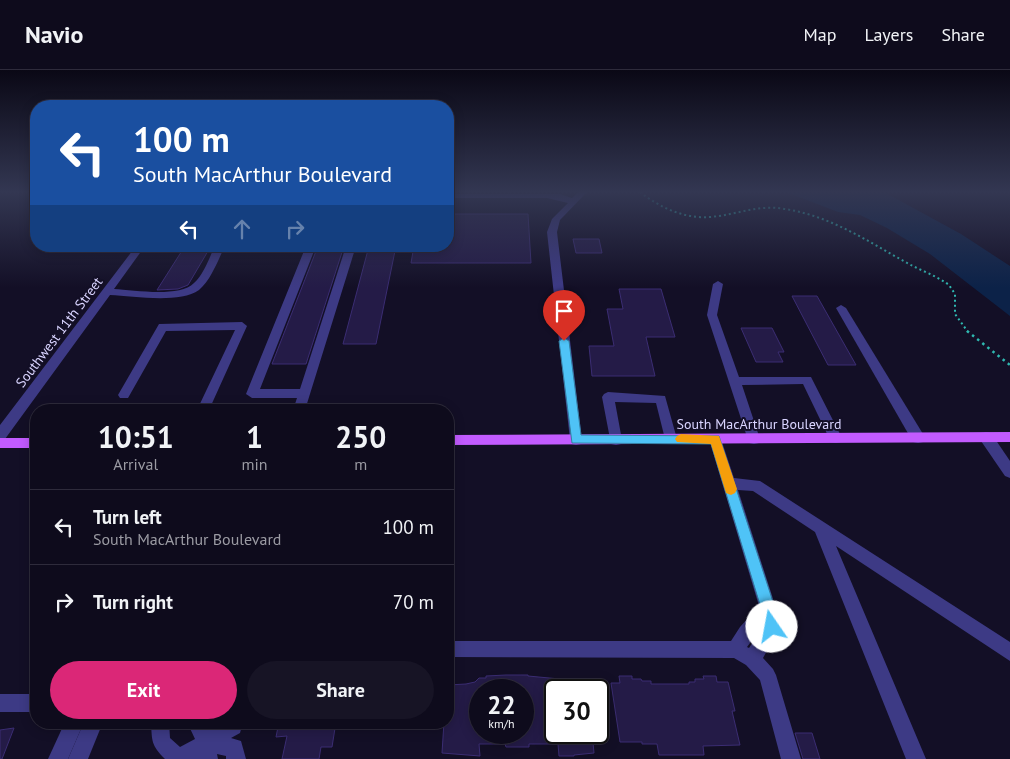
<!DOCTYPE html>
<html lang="en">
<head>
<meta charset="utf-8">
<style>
	:root { --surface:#0e0b1c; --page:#171425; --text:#f1f3f6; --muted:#9b9ba3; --line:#2e2b3b; --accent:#db2777 }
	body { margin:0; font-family:"PT Sans",sans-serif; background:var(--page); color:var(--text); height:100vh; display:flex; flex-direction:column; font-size:19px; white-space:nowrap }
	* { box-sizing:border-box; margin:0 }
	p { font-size:16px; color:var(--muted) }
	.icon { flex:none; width:28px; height:28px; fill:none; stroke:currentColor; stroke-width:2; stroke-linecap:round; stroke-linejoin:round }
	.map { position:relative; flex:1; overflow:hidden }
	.panel { position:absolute; left:30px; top:334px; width:424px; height:325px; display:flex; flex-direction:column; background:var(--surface); border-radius:20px; box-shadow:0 2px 12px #0003,0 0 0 1px var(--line) }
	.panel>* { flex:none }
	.guide { position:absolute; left:30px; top:30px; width:424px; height:152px; border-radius:20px; box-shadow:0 2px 12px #0003,0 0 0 1px var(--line); background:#1a4fa0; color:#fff; overflow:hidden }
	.speed { position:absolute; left:469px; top:609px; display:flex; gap:10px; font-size:25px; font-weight:700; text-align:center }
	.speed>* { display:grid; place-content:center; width:65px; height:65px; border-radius:50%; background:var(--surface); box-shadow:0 2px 12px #0003,0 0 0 1px var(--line); line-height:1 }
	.speed small { font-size:12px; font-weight:400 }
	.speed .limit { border:2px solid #111; border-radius:8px; background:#fff; color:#111 }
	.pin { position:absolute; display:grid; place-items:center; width:42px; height:42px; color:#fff; margin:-51px -21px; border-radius:50% 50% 50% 0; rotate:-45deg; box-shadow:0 0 5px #0007 }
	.pin .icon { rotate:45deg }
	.me { position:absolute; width:55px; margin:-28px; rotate:348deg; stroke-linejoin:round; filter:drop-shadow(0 0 4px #0008) }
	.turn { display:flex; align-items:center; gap:18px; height:105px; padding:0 20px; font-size:22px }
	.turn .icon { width:65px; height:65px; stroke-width:2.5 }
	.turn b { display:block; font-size:35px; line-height:42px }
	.lanes { display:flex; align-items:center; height:48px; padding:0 20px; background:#0003; justify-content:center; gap:25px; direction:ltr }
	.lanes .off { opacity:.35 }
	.eta { display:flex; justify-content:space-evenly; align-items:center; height:85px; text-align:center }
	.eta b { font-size:30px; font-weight:800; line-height:35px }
	.cta { display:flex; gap:10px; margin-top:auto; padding:10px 20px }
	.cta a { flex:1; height:58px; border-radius:30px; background:var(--accent); color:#fff; font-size:20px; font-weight:800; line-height:58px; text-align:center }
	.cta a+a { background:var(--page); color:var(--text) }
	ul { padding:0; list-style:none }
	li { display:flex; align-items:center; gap:15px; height:75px; padding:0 20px; border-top:1px solid var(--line) }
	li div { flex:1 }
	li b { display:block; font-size:19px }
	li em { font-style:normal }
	header { display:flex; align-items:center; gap:30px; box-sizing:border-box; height:70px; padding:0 25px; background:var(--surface); border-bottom:1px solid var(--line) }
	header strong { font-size:24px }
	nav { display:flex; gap:28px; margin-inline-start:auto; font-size:18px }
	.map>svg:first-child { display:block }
	.water { fill:#0c2248 }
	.building { fill:#241b47; stroke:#3b2d73; fill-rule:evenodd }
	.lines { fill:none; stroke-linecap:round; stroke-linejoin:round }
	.path-far1 { stroke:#2fb8b0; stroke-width:2; stroke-dasharray:2 3; stroke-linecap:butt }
	.path { stroke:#2fb8b0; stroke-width:2.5; stroke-dasharray:2.5 4; stroke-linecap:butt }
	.minor { fill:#3d3a85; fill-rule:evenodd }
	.major { fill:#c25bff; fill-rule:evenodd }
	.route { fill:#4fc3f7; stroke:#337fa1 }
	.slow { fill:#f59e0b }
	.labels { text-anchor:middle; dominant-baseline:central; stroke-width:4; stroke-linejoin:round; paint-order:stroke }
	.street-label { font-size:14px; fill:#d9d4ff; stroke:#130f26 }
</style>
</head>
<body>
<header>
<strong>Navio</strong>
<nav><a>Map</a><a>Layers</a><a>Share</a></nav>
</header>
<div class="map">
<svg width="1010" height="689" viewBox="0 0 1010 689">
	<rect width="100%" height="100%" fill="#130f26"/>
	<polygon class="water" points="786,122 884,122 961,164 1010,196 1010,246 930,184 887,158 860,145 838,142"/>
	<g class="building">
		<polygon points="448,144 528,144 531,193 411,193 414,176 448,176"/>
		<polygon points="573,169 599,169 602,183 576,183"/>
		<polygon points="185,176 211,176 188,215 178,219 157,220"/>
		<polygon points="318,176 344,176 306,294 272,294"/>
		<polygon points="369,176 396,176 376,274 343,274"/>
		<polygon points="619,219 661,219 675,267 646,267 655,306 592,306 589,276 614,276 607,239 623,239"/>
		<polygon points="792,226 817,226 856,295 828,295"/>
		<polygon points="741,258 772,258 784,282 778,282 783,292 756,292"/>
		<path d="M506,605H528V606L560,609L561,620H555V662H592L594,683L574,685V686H559L558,674H529V677H506L505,674H479L480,686L442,683L444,652H448V615L466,614L475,612L479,608H486V606ZM480,620H522V662H480Z"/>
		<polygon points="619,606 632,606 632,609 641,609 642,611 651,611 651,614 689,614 689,612 695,612 695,609 704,609 703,606 716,606 717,612 728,612 735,641 732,641 740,675 703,676 704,685 659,685 657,674 642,674 642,672 620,672 611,613 620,613"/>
		<polygon points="279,652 336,652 332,677 321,677 319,689 282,689 287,666 276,667"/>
		<polygon points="14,658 2,689 0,689 0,660"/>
		<polygon points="795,663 812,663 820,689 803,689"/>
	</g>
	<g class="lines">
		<path class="path-far1" d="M640,122C659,137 684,149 710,147C736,145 758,134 785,139C831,146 869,172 909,194C922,201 937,206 949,215L955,224V244L968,262"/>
		<polyline class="path" points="967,261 1010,295"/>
		<g class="minor">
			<polygon points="578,122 587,122 560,150 557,162 582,370 581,374 576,375 571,374 570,370 547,162 552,149 568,133 547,128 448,128 448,124 560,124 572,128"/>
			<path d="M136,176H145L114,219C134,220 179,228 194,213C204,204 209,188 215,176H225C218,190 211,210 199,220C179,234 133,226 110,225L5,369L0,370V355Z"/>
			<polygon points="306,176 316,176 260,319 300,319 346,176 356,176 305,340 293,340 297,328 252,328 246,324"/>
			<polygon points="718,211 723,214 717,245 739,307 811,307 842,368 841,372 836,373 831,372 803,314 742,315 760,369 759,373 754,374 749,373 707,245 713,214"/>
			<polygon points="841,235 846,238 923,364 924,368 923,372 918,373 913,372 836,238"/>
			<polygon points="242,252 247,256 209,340 197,340 235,260 166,261 128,328 120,328 118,325 159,254"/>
			<polygon points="608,322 665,326 677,369 676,373 671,374 666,373 656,333 615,332 622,370 621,374 616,375 611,374 602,327 604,324"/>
			<polygon points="986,362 991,363 1010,391 1010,408 1005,406 981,371 980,367 981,363"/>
			<path d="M715,364L720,365L721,369L734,408L760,411L1010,572V591L836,476L926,689H906L815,462L753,421L738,420L776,538L780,557L763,588L773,599L776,605L801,689H781L760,610L746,595L734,588L448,587V571H731L740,557L759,536L709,369L710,365ZM763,556L749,578L747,577Z"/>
			<rect x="0" y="624" width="36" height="18"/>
			<polygon points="65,652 84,652 68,689 48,689"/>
			<polygon points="84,652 103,652 88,689 68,689"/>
			<path d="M151,652H169L170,668L180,677L195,669L187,652H207L211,659L222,652H243L240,663L231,668L241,671L246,689H226V686L217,684L218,689H165C151,675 152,671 151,652Z"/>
		</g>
		<g class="major">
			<polygon points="1010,362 1010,372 448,375 448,365"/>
			<rect x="0" y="368" width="36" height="10"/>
		</g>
	</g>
	<linearGradient id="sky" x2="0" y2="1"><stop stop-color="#0a0815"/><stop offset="0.56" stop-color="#333752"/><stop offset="1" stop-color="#333752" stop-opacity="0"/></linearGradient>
	<rect width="1010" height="218" fill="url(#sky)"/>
	<polygon class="route" points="564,268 569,271 581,365 719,366 775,538 779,557 777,563 772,565 766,563 761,538 711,374 572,373 559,271"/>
	<polygon class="slow" points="681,364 719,366 737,419 735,423 731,425 726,423 711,374 677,372 675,369 677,366"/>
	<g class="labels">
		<g class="street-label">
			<text transform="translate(59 262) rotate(-53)">Southwest 11th Street</text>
			<text x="759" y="354">South MacArthur Boulevard</text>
		</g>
	</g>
</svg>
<div class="speed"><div>22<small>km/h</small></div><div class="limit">30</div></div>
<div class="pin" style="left:564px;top:271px;background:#d93025"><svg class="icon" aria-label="arrive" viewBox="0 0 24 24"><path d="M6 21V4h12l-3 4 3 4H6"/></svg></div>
<svg class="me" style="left:772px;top:557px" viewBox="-20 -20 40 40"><circle r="19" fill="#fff"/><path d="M0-13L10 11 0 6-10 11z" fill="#4fc3f7"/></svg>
<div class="guide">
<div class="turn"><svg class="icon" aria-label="left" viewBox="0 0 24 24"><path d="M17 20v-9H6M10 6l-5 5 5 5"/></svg><div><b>100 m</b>South MacArthur Boulevard</div></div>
<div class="lanes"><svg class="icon" aria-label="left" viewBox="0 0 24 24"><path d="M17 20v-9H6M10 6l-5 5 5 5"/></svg><svg class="icon off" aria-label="ahead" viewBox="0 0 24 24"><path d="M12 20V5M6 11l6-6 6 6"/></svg><svg class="icon off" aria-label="right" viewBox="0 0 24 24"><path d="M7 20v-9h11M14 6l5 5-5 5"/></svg></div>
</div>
<section class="panel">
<div class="eta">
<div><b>10:51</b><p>Arrival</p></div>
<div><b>1</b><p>min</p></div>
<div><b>250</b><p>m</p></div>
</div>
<ul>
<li><svg class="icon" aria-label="left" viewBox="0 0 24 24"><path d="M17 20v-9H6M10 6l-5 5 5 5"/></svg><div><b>Turn left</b><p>South MacArthur Boulevard</p></div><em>100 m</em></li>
<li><svg class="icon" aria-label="right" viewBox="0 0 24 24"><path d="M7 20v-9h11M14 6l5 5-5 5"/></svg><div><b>Turn right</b></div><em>70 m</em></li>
</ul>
<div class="cta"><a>Exit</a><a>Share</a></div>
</section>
</div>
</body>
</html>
